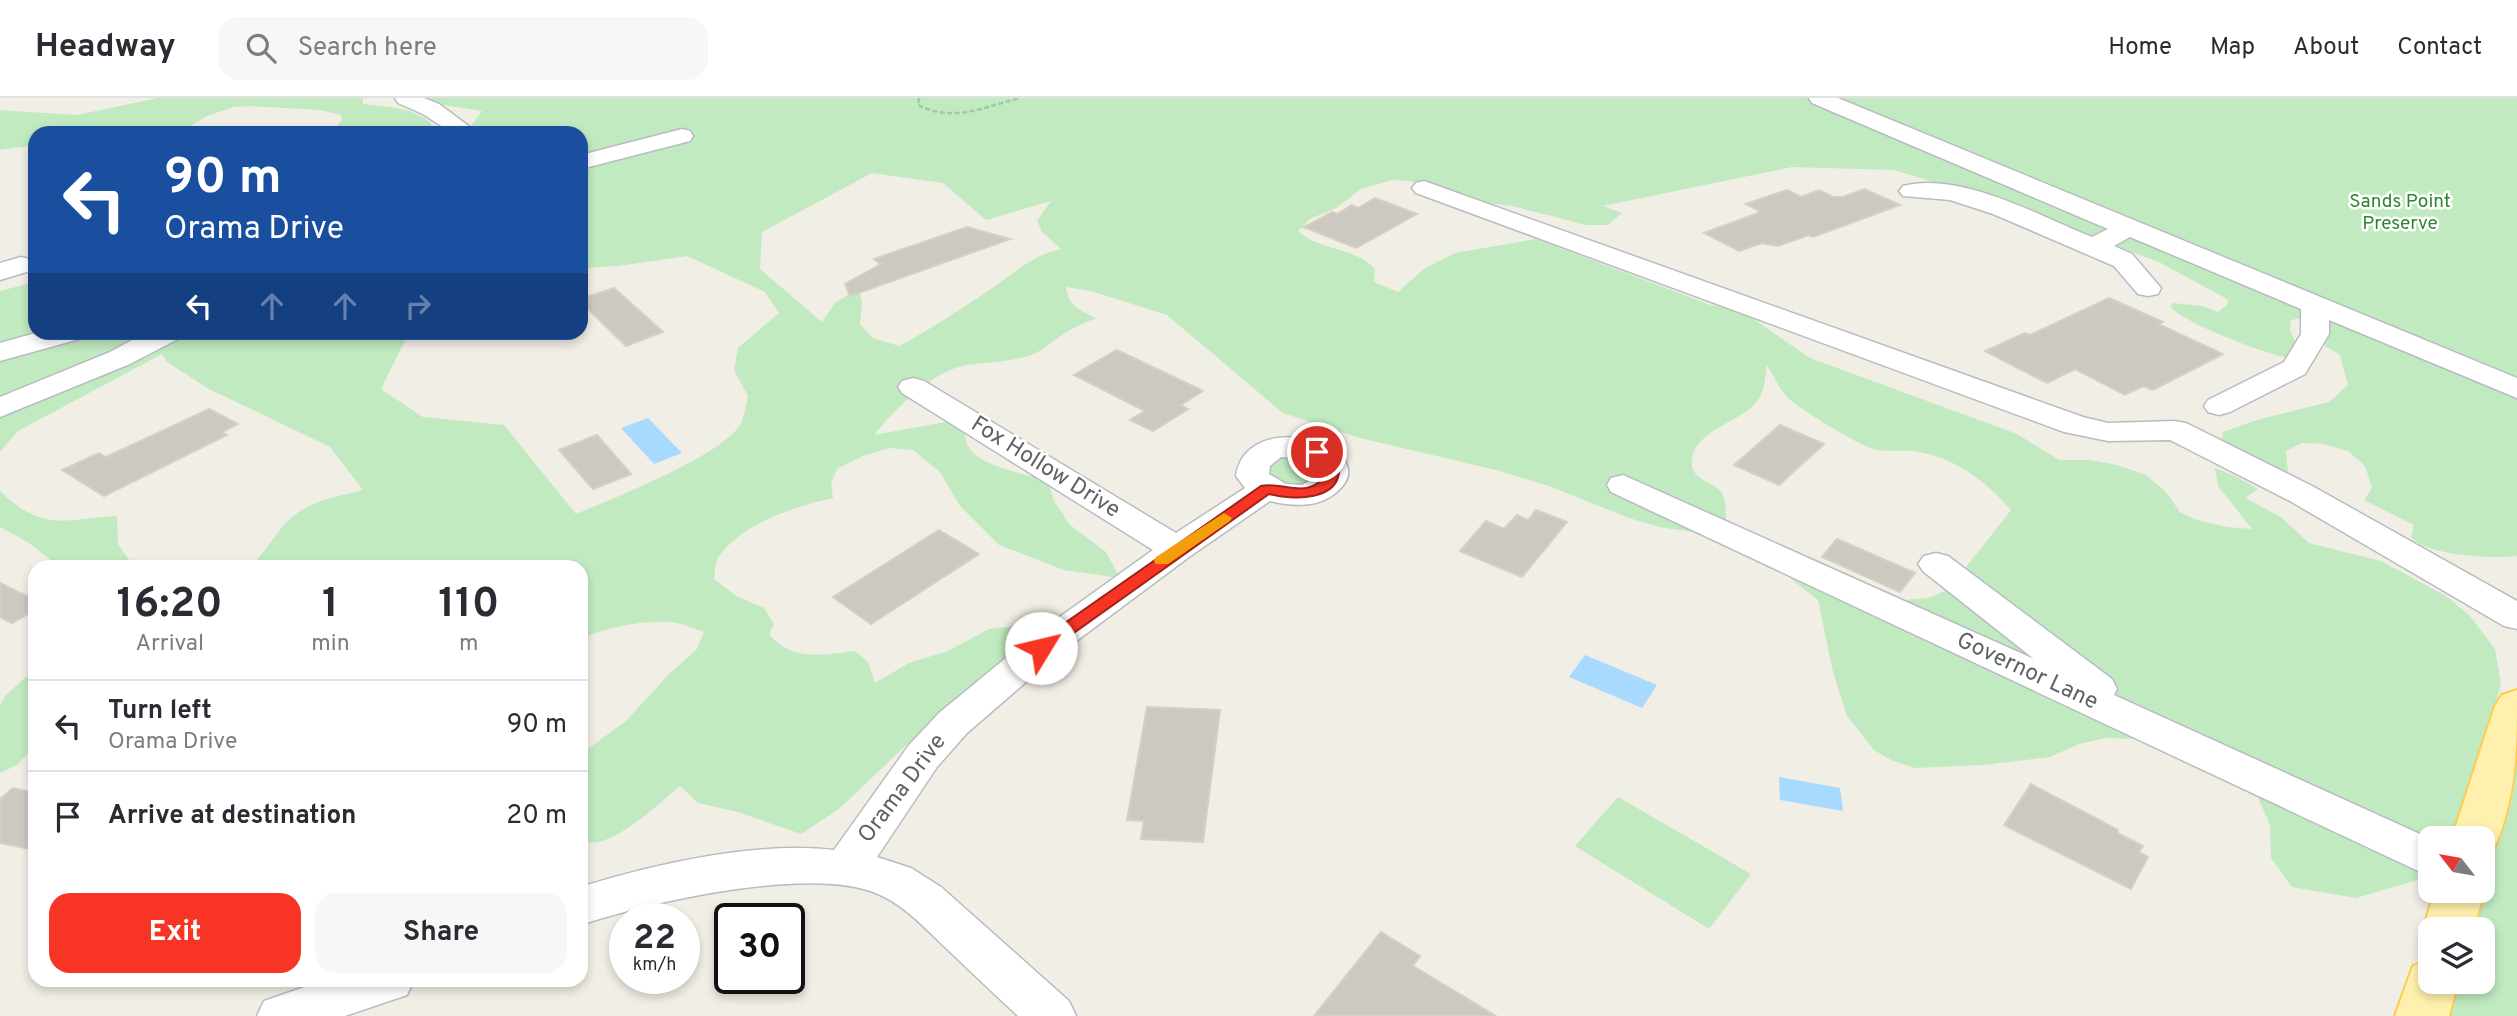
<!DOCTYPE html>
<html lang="en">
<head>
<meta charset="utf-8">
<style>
	:root { --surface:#fff; --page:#f7f7f7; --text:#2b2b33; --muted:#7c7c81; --line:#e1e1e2; --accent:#f83525 }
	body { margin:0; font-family:Overpass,sans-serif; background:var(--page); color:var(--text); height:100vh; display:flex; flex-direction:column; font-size:26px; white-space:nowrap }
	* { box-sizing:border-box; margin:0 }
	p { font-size:23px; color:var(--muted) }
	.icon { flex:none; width:38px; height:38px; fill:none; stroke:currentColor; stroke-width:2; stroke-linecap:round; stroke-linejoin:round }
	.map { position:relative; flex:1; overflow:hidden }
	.drawer { position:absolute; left:28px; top:462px; width:560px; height:427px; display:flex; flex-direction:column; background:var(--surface); border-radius:21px; box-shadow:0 4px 10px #0003 }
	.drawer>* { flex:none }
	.guide { position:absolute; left:28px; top:28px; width:560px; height:214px; border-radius:21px; box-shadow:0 4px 10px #0003; background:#1a4fa0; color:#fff; overflow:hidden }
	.needle { width:46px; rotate:301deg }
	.controls { position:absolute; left:2418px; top:728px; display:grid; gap:14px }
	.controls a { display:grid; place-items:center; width:77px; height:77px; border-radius:14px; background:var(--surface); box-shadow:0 4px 10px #0003; font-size:35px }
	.speed { position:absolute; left:609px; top:805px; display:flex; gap:14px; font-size:35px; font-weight:700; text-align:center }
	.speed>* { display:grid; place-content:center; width:91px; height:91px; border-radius:50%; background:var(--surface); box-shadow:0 4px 10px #0003; line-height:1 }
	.speed small { font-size:18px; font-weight:400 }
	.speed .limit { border:4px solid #111; border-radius:10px; background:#fff; color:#111 }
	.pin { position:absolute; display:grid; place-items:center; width:60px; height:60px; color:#fff; margin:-30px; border:4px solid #fff; border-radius:50%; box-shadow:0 2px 7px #0007 }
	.me { position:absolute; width:77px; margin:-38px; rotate:54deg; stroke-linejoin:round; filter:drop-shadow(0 0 5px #0008) }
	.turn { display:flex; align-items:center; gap:24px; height:147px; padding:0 21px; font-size:32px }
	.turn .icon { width:91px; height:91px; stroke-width:2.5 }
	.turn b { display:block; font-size:49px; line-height:60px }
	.lanes { display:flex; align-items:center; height:66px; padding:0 21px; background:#0003; justify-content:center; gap:35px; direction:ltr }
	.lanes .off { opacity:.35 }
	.eta { display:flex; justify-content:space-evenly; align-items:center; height:119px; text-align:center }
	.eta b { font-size:42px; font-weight:700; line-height:49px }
	.button { display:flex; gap:14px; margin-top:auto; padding:14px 21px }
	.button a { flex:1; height:80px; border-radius:21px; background:var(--accent); color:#fff; font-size:28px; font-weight:700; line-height:80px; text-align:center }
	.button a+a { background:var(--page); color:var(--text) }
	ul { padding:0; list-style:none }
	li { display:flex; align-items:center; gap:21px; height:91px; padding:0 21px; border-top:2px solid var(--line) }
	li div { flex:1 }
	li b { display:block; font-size:26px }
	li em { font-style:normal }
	header { display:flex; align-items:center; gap:42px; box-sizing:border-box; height:98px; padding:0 35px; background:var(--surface); border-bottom:2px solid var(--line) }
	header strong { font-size:33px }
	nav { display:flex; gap:38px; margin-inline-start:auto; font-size:24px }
	.search { width:490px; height:63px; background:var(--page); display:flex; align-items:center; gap:18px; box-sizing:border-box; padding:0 24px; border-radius:21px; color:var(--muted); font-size:26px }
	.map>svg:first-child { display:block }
	.green { fill:#c1eac1; fill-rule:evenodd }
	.water { fill:#a8d9ff }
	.building { fill:#ccc9c3; stroke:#d6d0c3; stroke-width:2 }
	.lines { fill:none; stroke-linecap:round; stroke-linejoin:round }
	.minor-casing { stroke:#b8bcc0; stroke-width:3 }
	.major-casing { stroke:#fdcd53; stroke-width:4 }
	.path { stroke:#98cca8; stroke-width:2.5; stroke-dasharray:5 2.5; stroke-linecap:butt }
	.minor { fill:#fff; fill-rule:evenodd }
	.major { fill:#fff1ad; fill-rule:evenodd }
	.route { fill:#f83525; stroke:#a12218; stroke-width:2 }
	.slow { fill:#f59e0b }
	.labels { text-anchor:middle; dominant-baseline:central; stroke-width:5; stroke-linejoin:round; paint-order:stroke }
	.far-park-label { font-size:19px; fill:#2e8631; stroke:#fff }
	.street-label { font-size:23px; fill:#5d6267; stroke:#fff }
</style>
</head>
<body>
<header>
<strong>Headway</strong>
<div class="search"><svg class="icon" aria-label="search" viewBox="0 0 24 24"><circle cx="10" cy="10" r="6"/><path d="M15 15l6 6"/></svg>Search here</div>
<nav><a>Home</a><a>Map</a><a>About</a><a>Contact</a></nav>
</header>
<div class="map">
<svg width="2517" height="918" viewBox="0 0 2517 918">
	<rect width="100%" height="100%" fill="#f1eee6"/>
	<g class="green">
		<path d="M158,0H363V6C385,9 414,9 431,25V35H331L342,22L341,17L320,12L250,8L234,9L207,18L179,35H35V47L0,52V12L77,17Z"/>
		<path d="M397,0H2517V458C2494,461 2426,458 2411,439L2414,427L2364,402L2372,390L2365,368L2348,353L2323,346L2302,345L2286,353L2288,374L2283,377L2221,346L2223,334L2257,322L2329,304L2348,287L2340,257L2325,248L2321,231L2302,220L2291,222L2290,232L2298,250L2291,261C2269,257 2180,224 2170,208L2173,205L2202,208L2218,214L2228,206L2227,201L2159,164L1974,96L1894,72L1792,69L1603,108L1622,115L1608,127H1586L1512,108L1452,101L1421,84L1392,82L1361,91L1336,110L1310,121L1298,133C1320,153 1355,149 1375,171L1374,184L1398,194L1425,170L1455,155L1536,141L1711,207L1739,211L1810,260L2017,336L2059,362H2091L2117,367L2146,377L2166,394L2180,414L2197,422L2227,429L2252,431L2218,388L2215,370L2235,378L2258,391L2245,400L2281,419L2309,445L2381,463L2446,498L2470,518L2495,551L2501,585L2462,740H2431V778L2356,800L2292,789L2271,760L2270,727L2256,695L2142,641L2105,640L2079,646L2050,659L1983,667L1915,670L1891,662L1874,652L1847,618L1833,574L1818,502L1785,476L1733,449L1693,434L1659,429L1629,420L1549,388L1496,372L1360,340L1283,315L1167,217L1091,193L1066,189C1068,207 1080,213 1096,220C1085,225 1072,230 1062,237C1052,244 1042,253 1031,257C1009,264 988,264 967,267C933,272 895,311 874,337L956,322C968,335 963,340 970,351C981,368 1028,377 1047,382L1054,403L1070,427L1106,454L1120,480L1064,472L999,447L960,408L940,374L913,352L889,350L863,358L837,371L831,385L833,400C796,408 740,426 718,460C715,465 715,475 714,481L736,498L764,510L774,526L769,536C791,564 824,557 855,553L868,564L875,585L909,565L948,553L989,531L1016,528L1009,557L991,574L941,614L839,711L801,736L738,714L698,705L680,688C659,705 609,755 581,743V656L626,623L669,576L697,551L704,534C692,530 679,524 667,524C638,523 607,529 581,541V469H250C266,454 276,433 292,419C314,401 338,399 363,392L330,349L209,291L167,264L162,256L18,333L0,354V193L35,184V234L409,235L381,291L423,319L504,327L576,416C610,402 726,356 741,325C745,317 746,306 748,298L734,272L738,250L779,215L765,194L687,158L618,168L581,170V35H477L471,28L482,13ZM872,75L943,85L986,122L1051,103L1037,123L1042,134L1061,151C1032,157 1015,175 991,191C961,211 931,231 899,248L873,240L860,226L862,206L859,190L835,205L822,224L760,171L762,134ZM1767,267C1774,278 1779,290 1787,299C1793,307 1863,350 1874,351C1886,354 1899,352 1912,353C1953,358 1985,382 2011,412L1948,492L1928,500L1905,502L1879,495L1727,427C1724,415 1729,401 1719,392C1710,383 1695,382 1692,368C1688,335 1737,325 1754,307C1765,295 1765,281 1767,267Z"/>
		<path d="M1294,356L1315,364L1319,374C1298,392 1294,389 1269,382L1265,366L1270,361Z"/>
		<path d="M0,393C43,435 64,421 117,418L118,446L134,469H60L29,445L0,429Z"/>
		<polygon points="35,571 35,647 17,667 0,675 0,608 6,597"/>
		<polygon points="2517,608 2517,918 2421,918 2431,884 2483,884 2483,831 2448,831 2460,793 2483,793 2483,740 2476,740"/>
		<polygon points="1618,699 1751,776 1709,831 1575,748"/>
	</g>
	<g class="water">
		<polygon points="648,320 682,355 654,366 621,330"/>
		<polygon points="1585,557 1657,587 1642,610 1569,579"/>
		<polygon points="1779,679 1840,690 1843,713 1780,702"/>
	</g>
	<g class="building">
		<polygon points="1864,91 1900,107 1813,139 1809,137 1778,148 1762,145 1739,153 1704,135 1761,114 1746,106 1787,92 1801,99 1819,92 1833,99 1843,99"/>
		<polygon points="1375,100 1417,116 1356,150 1304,129 1332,114 1337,116 1352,107 1358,110"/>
		<polygon points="967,129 1010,141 850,198 845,186 881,166 874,161"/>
		<polygon points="614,190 663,234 626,248 581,204 581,201"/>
		<polygon points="2109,200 2163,224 2158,226 2223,256 2153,292 2143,288 2125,297 2075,271 2047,285 1985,253 2025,235 2030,237"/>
		<polygon points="1117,252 1203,293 1181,307 1188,311 1153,333 1130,322 1145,313 1074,277"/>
		<polygon points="209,311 238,326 222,334 227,337 104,398 62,372 99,355 106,359"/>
		<polygon points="1780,327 1824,346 1779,387 1734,367"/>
		<polygon points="597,337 631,376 593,391 559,352"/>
		<polygon points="1536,412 1567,424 1522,479 1460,453 1486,423 1504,431 1517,417 1528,422"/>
		<polygon points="939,432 979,456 871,526 833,499"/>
		<polygon points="1837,441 1915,475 1900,494 1822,459"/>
		<polygon points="0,485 35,502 35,512 12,525 0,519"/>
		<polygon points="1147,609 1220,612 1203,744 1141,741 1144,723 1127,722"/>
		<polygon points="2031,686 2118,732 2117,735 2143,748 2139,754 2148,759 2131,791 2004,727"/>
		<polygon points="13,690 35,695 35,752 0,745 0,701"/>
		<polygon points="1381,834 1420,858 1413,868 1496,918 1314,918"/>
	</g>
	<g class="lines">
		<g class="minor-casing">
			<g id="minor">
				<polygon points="395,0 424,0 439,6 478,35 452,35 423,16 398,5"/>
				<path d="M1809,0H1838L2517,280V300L2329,222V236L2305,276L2230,314L2219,317L2208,314L2204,308L2208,302L2284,264L2301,236V211L2130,139L2114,148L2132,156L2161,190L2158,196L2148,198L2138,196L2114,168L1993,116L1950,102L1903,98L1899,93L1903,88C1961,73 2039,118 2092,139L2108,131L1812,5Z"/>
				<polygon points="682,31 690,33 693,38 690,43 581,71 581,57"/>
				<polygon points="1424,83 2083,319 2108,325 2175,323 2186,325 2314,389 2517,503 2517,531 2504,528 2290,403 2170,342 2108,343 2064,334 1416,95 1412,90 1416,85"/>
				<polygon points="21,159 30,161 34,167 30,173 0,182 0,165"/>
				<polygon points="39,234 87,234 83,240 0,263 0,245"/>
				<polygon points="147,234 184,234 180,240 130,266 0,319 0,299 110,254"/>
				<path d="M913,280L924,283L1176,435L1245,390L1236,378C1247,304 1395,351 1333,397C1315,410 1290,408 1270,403L1189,459L1055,559L967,635L937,669L877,759L911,770L941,789L1069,903L1076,918H1018C993,895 969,872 945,849C925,830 904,807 878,796C812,767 649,804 581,827V789C654,766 757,743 834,752L909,647L939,615L1029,541L1153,452L902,295L898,289L902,283ZM1281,359L1300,360L1315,367C1319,377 1311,382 1302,387L1286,386L1269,376L1270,368Z"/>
				<polygon points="1623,377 2034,561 1924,474 1918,466 1924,458 1936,455 1948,458 2112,581 2117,591 2114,597 2431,741 2431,779 1611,394 1607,387 1611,380"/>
				<polygon points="325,882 414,882 407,897 345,918 257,918 264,903"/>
			</g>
		</g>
		<g class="major-casing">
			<g id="major">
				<path d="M2517,592C2517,651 2517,699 2493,753L2483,757V740H2452L2495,608L2502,597Z"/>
				<polygon points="2483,790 2485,793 2473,831 2431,831 2430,846 2423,831 2435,793 2483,793"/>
				<polygon points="2431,861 2431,884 2458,884 2449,918 2395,918 2413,868"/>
			</g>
		</g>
		<path class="path" d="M919,0L918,7C954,25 983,9 1020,0"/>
		<use href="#minor" class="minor"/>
		<use href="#major" class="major"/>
	</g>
	<path class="route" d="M1317,350L1322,351L1339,368C1342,404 1292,402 1269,396L1047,554H1035L1033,550L1035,546L1261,388C1282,383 1310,403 1325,376L1324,369L1310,354Z"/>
	<polygon class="slow" points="1224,415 1232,420 1230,423 1168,466 1156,466 1154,463 1156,459"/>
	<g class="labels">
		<g class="far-park-label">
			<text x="2400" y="104">Sands Point<tspan x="2400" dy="22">Preserve</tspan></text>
		</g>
		<g class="street-label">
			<text transform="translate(1045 370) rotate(32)">Fox Hollow Drive</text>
			<text transform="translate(2027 574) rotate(25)">Governor Lane</text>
			<text transform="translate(903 691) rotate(-53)">Orama Drive</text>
		</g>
	</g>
</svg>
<div class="controls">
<a><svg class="needle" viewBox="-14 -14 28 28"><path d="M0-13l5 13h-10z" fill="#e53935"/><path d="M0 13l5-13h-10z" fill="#7c7c81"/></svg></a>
<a><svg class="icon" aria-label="layers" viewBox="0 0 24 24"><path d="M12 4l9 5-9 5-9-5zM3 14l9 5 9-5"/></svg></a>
</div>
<div class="speed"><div>22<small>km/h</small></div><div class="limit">30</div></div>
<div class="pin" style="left:1317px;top:354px;background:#d93025"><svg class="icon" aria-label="arrive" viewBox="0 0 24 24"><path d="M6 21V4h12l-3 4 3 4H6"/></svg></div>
<svg class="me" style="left:1041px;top:550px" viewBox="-20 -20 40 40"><circle r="19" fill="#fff"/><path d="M0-13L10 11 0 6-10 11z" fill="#f83525"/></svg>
<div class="guide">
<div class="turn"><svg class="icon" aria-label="left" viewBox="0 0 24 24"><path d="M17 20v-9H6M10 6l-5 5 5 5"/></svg><div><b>90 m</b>Orama Drive</div></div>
<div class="lanes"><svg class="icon" aria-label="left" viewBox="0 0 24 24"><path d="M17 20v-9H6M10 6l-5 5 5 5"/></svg><svg class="icon off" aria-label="ahead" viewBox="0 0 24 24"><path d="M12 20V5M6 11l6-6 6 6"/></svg><svg class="icon off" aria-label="ahead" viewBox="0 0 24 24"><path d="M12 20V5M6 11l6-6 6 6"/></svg><svg class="icon off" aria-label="right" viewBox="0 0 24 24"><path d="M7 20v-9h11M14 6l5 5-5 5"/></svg></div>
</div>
<section class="drawer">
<div class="eta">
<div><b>16:20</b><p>Arrival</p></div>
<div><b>1</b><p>min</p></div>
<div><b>110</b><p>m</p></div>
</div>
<ul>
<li><svg class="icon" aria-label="left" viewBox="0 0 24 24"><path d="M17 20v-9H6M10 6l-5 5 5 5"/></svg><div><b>Turn left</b><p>Orama Drive</p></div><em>90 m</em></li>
<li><svg class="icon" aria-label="arrive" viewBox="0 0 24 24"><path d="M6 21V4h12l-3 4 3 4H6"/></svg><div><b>Arrive at destination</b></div><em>20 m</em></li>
</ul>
<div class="button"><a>Exit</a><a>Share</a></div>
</section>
</div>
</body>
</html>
